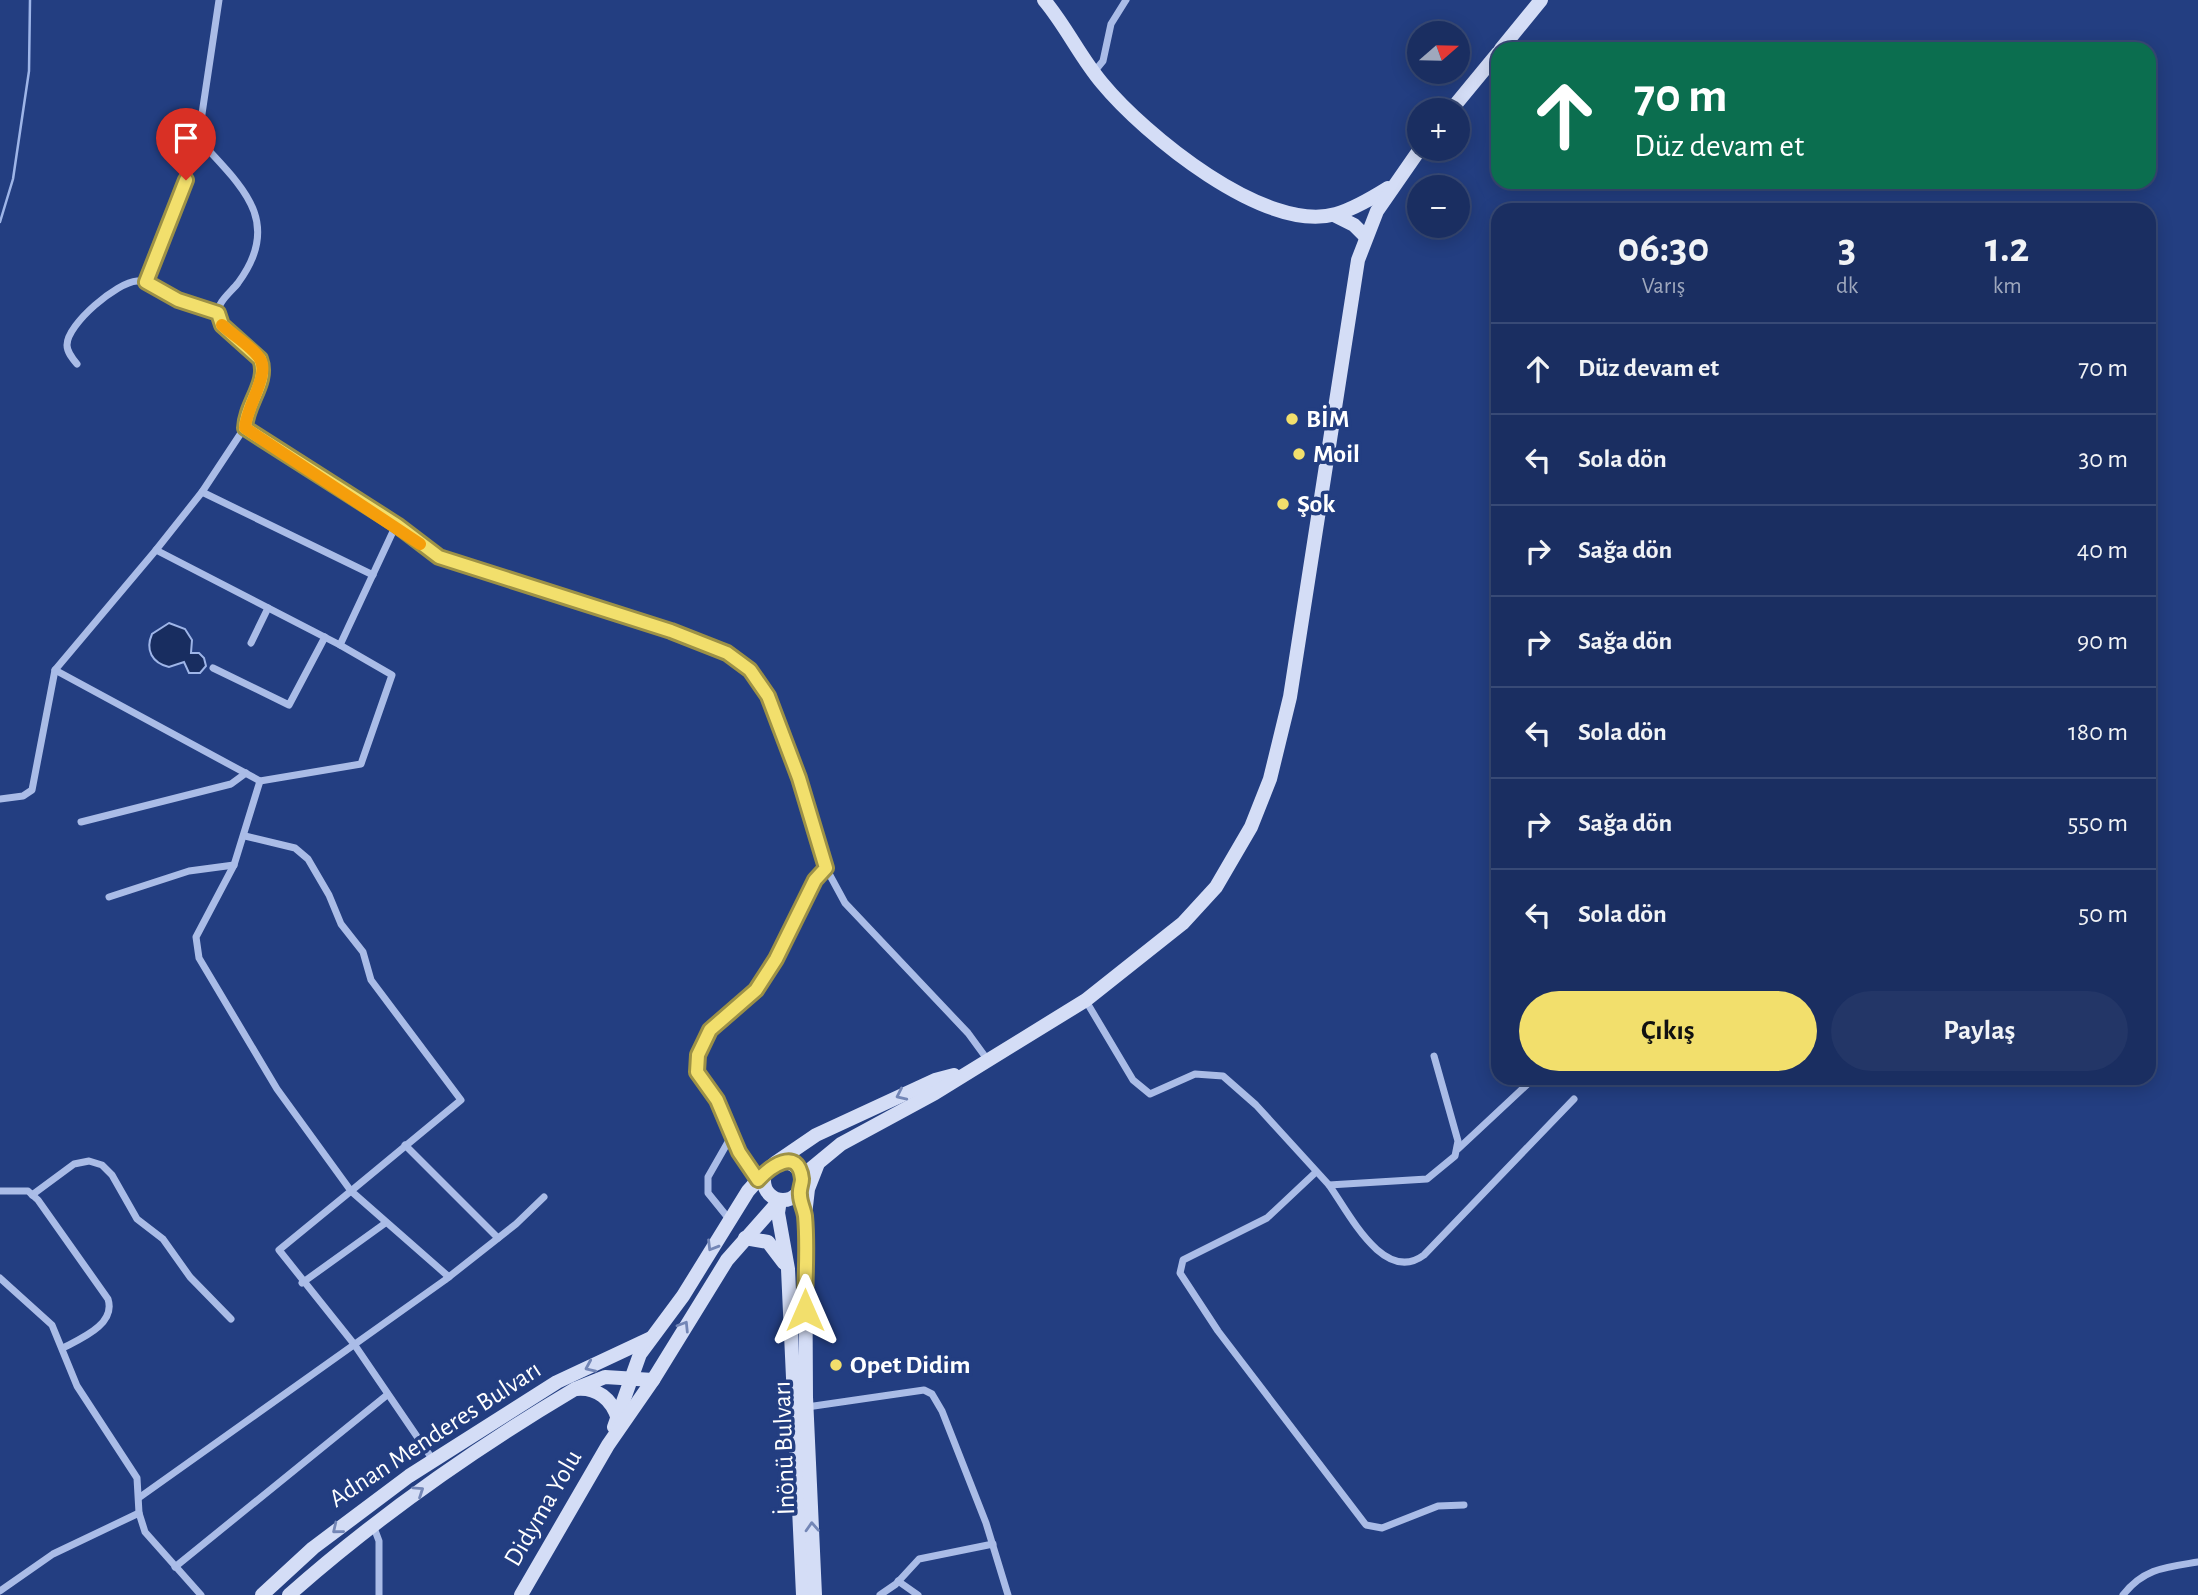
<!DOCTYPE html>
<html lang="tr">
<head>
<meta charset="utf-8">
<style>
	:root { --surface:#1a2e61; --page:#233667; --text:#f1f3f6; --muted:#9fa8bd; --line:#384a76; --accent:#f2df6c }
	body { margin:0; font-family:"Alegreya Sans",sans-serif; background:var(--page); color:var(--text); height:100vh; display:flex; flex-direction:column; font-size:26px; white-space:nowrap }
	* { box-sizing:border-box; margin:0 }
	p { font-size:23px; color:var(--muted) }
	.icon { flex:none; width:38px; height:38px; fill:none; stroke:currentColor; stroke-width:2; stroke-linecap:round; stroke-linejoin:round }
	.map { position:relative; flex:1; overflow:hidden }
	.details { position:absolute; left:1491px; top:203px; width:665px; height:882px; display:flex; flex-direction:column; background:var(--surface); border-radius:21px; box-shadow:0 4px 18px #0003,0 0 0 2px var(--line) }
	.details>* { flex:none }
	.banner { position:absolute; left:1491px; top:42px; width:665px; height:147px; border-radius:21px; box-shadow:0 4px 18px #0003,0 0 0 2px var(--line); background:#0b6e4f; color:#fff; overflow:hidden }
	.needle { width:46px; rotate:70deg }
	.controls { position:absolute; left:1407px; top:21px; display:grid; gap:14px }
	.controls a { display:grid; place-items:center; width:63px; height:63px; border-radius:50%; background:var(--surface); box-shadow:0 4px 18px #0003,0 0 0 2px var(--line); font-size:35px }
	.pin { position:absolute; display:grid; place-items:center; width:60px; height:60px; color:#fff; margin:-72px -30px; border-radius:50% 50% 50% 0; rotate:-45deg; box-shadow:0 0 7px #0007 }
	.pin .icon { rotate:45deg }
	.me { position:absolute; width:77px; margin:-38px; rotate:0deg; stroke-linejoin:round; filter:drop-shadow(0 0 5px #0008) }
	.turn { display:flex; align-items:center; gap:24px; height:147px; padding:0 28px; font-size:32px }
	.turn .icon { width:91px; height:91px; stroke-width:2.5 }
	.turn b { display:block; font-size:49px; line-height:60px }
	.eta { display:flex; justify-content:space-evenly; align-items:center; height:119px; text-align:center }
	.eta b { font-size:42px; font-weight:600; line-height:49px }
	.action { display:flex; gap:14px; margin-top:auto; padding:14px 28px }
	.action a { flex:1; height:80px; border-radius:42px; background:var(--accent); color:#111; font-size:28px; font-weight:600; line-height:80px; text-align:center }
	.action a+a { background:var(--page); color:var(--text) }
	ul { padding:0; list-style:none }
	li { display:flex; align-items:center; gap:21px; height:91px; padding:0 28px; border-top:2px solid var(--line) }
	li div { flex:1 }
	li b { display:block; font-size:26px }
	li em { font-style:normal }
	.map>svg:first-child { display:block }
	.water { fill:#182d60; stroke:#9eb5e8; stroke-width:2 }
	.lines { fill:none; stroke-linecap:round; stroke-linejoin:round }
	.stream { stroke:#9eb5e8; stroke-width:2.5 }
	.street { stroke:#aabce7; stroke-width:7 }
	.secondary { stroke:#d4ddf6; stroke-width:14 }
	.oneway { stroke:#7386b6 }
	.route-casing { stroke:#9d9146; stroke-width:18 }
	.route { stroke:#f2df6c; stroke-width:12 }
	.slow { stroke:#f59e0b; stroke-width:12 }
	.poi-dot { fill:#f2df6c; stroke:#233e81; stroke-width:2.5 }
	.labels { text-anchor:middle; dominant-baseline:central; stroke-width:7; stroke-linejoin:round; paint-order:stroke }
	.poi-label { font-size:26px; font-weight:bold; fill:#fff; stroke:#233e81; text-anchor:start }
	.street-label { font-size:26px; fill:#fff; stroke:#233e81 }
</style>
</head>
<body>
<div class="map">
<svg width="2198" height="1595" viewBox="0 0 2198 1595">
	<rect width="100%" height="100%" fill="#233e81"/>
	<path class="water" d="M169,623L185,629L192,640L191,653H199L204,658L206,666L200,673H189L184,662L169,667C152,663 145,650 152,634Z"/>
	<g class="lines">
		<polyline class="stream" points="0,222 13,179 29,71 30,0"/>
		<g class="street">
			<polyline points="1094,72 1103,61 1111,24 1126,0"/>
			<path d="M200,141C241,186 284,221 238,283C231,292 217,302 218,314C220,338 258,343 263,366C266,382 246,408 245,427"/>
			<polyline points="146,282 196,154 219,0"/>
			<path d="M77,364C72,358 67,352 67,345C67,324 117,282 137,281C152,280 194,310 218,314"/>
			<polyline points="202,492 373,575"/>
			<polyline points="396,525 245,427 202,492 156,550 340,645 396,525 439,557 671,631 727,653 750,670 768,696 799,778 826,868 845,903 968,1033 987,1059"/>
			<polyline points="251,643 268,608"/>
			<polyline points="213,668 289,705 325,637"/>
			<polyline points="55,670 260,781 361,764 392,675 340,645"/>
			<polyline points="260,781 234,865 196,937 199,958 277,1089 351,1191 279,1250 354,1344 433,1460"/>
			<polyline points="0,799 23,796 32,790 55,670 156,550"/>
			<polyline points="81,822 231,784 246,773"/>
			<polyline points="245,836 295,848 308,859 329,895 341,924 363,952 371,980 461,1100 351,1191 449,1277"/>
			<polyline points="109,897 189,871 234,865"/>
			<polyline points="1086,1001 1133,1080 1150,1094 1195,1074 1223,1076 1256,1105 1329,1185 1427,1179 1455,1156 1458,1141 1434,1056"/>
			<polyline points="405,1145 498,1238"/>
			<polyline points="1458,1149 1534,1078"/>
			<polyline points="1316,1172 1267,1218 1183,1260 1180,1273 1218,1331 1366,1525 1382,1528 1438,1506 1464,1505"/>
			<polyline points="758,1180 739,1152 717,1100 697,1072 698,1055 710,1030 756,990 776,959 815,880 826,868"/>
			<path d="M1329,1185C1349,1213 1384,1285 1424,1255L1574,1099"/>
			<path d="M0,1191H28L38,1200L108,1299C116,1324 82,1338 63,1348"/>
			<polyline points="32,1195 74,1164 89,1161 102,1165 112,1175 137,1219 163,1239 190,1277 231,1319"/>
			<polyline points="729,1219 708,1193 708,1177 732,1135"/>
			<polyline points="0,1278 52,1325 77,1386 137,1478 139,1513 145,1532 201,1595"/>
			<polyline points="302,1283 384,1224"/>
			<polyline points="807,1407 924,1390 932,1394 942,1411 986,1523 1008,1595"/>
			<polyline points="140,1497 445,1280 516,1224 544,1197"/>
			<polyline points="373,1525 379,1541 379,1595"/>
			<polyline points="175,1567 387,1395"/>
			<polyline points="898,1581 918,1595"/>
			<polyline points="0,1591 53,1554 139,1513"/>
			<polyline points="880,1595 896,1584 919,1559 993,1544"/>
			<path d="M2123,1595C2144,1568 2167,1567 2198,1562"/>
		</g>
		<g class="secondary">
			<path d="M1044,0C1066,26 1080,57 1102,83C1144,134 1265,234 1336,214C1354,209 1372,198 1388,188"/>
			<polyline points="1501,49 1541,0"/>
			<polyline points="1451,110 1498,53"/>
			<polyline points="1334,215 1354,225 1366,237"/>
			<circle cx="783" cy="1181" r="19"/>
			<polyline points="775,1163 816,1135 935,1080 954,1075"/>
			<polyline points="801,1177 841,1144 935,1093 1086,1000 1183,923 1216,887 1251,827 1270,779 1290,697 1358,260 1377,211 1420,149"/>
			<polyline points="780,1200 778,1213 788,1269 803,1595"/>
			<polyline points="745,1238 768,1242 784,1263"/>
			<path d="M576,1389C597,1387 612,1399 618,1419"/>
			<polyline points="614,1427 640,1354 683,1296 748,1191 766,1171"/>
			<polyline points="262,1595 313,1548 409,1476 557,1382 651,1338"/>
			<path d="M289,1595C377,1517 474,1449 575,1389L605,1377L653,1380"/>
			<polyline points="521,1595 608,1445 653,1380 727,1260 780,1200"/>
			<polyline points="815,1595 806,1397 805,1215 808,1189 817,1166"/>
		</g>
	</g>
	<defs><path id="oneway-chevron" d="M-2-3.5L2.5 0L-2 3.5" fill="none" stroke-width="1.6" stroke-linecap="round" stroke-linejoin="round" transform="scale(1.75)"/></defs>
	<g class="oneway">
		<use href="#oneway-chevron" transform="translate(901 1095) rotate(155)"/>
		<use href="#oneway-chevron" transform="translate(712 1246) rotate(121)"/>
		<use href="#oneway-chevron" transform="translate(684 1326) rotate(-58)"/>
		<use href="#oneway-chevron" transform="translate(590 1367) rotate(156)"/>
		<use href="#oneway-chevron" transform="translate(419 1491) rotate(-34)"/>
		<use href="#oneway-chevron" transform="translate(812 1527) rotate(-93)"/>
		<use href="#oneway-chevron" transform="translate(337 1529) rotate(141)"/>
	</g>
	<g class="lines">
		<g class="route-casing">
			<path id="route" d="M186,180L146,282L178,300L218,313L222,325L260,359C269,382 246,403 245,428L397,525L439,557L671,631L727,653L750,670L768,696L799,778L826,868L815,880L776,959L756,990L710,1030L698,1055L697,1072L717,1100L739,1152L758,1180C769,1168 798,1145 802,1179C802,1185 799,1189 800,1195C800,1202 804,1209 805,1216C808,1247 805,1279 805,1310"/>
		</g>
		<use href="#route" class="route"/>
		<path class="slow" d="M222,325C234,336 252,346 260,359C270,375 246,407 245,428L420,544"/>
	</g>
	<g class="poi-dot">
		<circle cx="1292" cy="419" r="7"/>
		<circle cx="1299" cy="454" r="7"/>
		<circle cx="1283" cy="504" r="7"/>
		<circle cx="836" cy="1365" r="7"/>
	</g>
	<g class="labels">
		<g class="poi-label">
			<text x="1306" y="419">BİM</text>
			<text x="1313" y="454">Moil</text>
			<text x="1297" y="504">Şok</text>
			<text x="850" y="1365">Opet Didim</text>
		</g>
		<g class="street-label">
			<text transform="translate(435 1434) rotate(-33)">Adnan Menderes Bulvarı</text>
			<text transform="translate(784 1448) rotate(-92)">İnönü Bulvarı</text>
			<text transform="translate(543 1508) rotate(-60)">Didyma Yolu</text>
		</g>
	</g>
</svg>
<div class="controls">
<a><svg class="needle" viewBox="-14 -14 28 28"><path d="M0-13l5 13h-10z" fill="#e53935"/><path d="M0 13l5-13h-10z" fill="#9fa8bd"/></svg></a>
<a>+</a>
<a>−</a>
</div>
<div class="pin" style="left:186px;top:180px;background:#d93025"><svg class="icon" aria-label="arrive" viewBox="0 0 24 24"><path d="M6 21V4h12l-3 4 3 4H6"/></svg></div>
<svg class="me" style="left:805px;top:1310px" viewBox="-20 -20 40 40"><path d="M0-17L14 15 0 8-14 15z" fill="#f2df6c" stroke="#fff" stroke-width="4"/></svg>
<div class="banner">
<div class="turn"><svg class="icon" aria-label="ahead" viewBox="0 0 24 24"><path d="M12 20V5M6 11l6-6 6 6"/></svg><div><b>70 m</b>Düz devam et</div></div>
</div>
<section class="details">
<div class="eta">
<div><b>06:30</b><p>Varış</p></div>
<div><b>3</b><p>dk</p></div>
<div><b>1.2</b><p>km</p></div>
</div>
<ul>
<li><svg class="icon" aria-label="ahead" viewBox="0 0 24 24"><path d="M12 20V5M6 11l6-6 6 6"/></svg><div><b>Düz devam et</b></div><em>70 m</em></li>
<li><svg class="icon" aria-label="left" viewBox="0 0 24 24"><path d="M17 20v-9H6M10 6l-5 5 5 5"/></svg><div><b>Sola dön</b></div><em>30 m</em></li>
<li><svg class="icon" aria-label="right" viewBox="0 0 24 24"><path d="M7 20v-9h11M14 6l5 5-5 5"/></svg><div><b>Sağa dön</b></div><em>40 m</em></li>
<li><svg class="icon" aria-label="right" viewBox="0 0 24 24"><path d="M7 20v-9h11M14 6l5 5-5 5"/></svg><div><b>Sağa dön</b></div><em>90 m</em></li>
<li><svg class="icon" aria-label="left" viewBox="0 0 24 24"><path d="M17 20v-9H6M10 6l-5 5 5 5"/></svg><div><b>Sola dön</b></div><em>180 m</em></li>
<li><svg class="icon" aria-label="right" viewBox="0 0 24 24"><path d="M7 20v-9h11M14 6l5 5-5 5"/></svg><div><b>Sağa dön</b></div><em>550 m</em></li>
<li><svg class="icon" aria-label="left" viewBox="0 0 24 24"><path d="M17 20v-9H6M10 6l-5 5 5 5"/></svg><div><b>Sola dön</b></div><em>50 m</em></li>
</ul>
<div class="action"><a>Çıkış</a><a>Paylaş</a></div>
</section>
</div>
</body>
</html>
